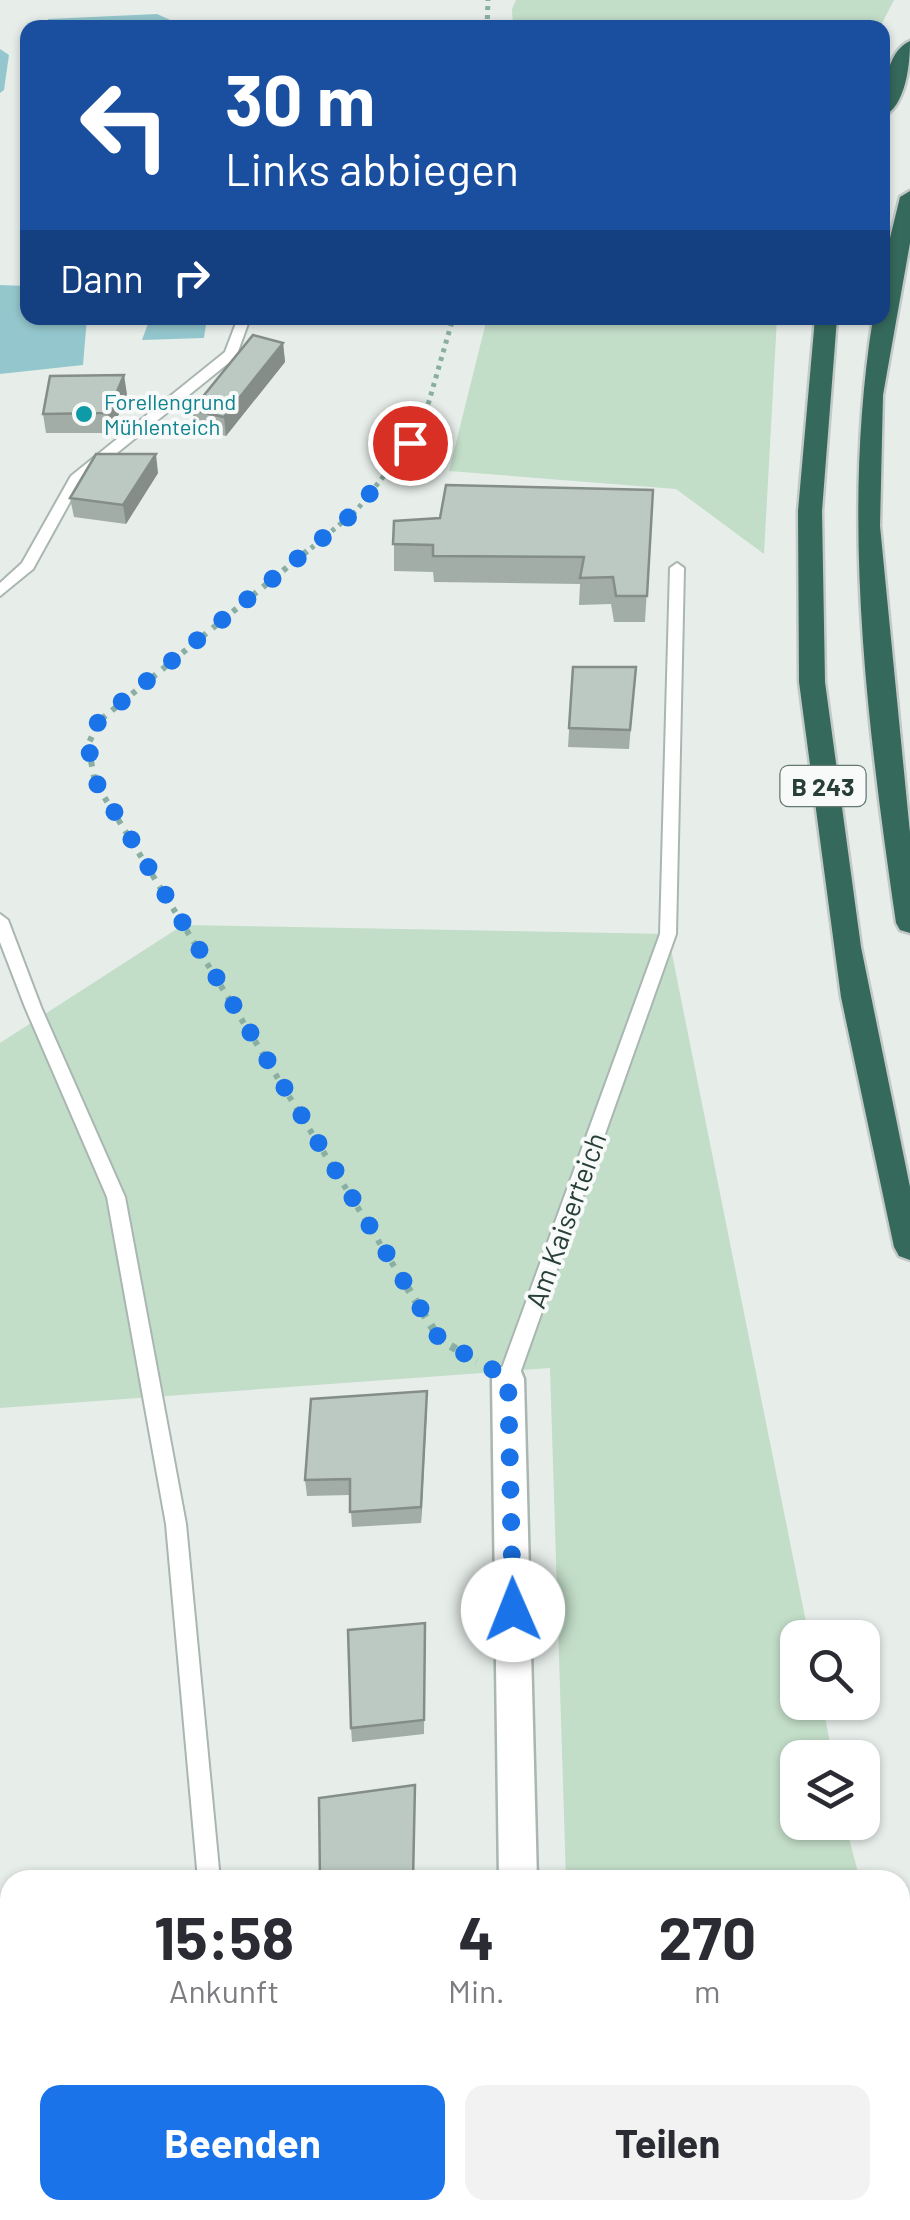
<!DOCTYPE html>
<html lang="de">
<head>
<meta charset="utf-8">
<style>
	:root { --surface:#fff; --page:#f2f2f3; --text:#2b2b33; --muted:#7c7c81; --accent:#1a73e8 }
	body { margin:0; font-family:Barlow,sans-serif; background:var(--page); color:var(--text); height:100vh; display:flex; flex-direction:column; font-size:38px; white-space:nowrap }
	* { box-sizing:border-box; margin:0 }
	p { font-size:32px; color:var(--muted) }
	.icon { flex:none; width:55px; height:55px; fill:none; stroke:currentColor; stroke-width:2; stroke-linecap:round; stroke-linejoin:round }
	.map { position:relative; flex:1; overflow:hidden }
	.drawer { position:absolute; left:0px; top:1870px; width:910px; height:350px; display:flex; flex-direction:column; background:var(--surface); border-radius:30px 30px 0 0; box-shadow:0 2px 8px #0004 }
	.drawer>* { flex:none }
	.hud { position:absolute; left:20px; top:20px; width:870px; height:305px; border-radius:20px; box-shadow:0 2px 8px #0004; background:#1a4fa0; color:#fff; overflow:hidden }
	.controls { position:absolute; left:780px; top:1620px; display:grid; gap:20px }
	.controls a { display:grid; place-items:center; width:100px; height:100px; border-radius:20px; background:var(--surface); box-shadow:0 2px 8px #0004; font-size:50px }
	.pin { position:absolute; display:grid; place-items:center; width:85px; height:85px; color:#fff; margin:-42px; border:5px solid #fff; border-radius:50%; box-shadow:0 2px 10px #0007 }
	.me { position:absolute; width:110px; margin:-55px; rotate:359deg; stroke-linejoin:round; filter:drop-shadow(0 0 8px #0008) }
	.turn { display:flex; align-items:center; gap:35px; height:210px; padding:0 40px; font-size:45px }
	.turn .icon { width:130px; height:130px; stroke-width:2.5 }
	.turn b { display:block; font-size:70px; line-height:85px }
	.then { display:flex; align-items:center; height:95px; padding:0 40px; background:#0003; gap:20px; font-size:38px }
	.eta { display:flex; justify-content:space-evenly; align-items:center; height:170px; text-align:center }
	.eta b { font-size:60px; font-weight:700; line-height:70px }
	.button { display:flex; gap:20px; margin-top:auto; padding:20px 40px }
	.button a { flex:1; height:115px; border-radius:20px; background:var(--accent); color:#fff; font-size:40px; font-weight:700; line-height:115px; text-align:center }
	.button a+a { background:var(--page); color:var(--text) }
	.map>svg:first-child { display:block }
	.green { fill:#c2ddc8 }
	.water { fill:#94c7cd }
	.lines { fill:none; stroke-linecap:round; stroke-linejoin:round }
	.stream { fill:#94c7cd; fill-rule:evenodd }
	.lane-casing { stroke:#aab6b1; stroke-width:4 }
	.street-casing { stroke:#aab6b1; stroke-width:5 }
	.highway-casing { stroke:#c3c9c7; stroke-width:5 }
	.path-far2 { stroke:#8aafa2; stroke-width:5; stroke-dasharray:4 5; stroke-linecap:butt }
	.path-far1 { stroke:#8aafa2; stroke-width:6; stroke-dasharray:5 8; stroke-linecap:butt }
	.path { stroke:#8aafa2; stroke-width:8; stroke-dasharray:6 9; stroke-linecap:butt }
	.lane { fill:#fff; fill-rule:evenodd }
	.street { fill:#fff; fill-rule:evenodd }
	.highway { fill:#35695c; fill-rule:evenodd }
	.wall { fill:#a2ada8 }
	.shaded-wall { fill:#848d88 }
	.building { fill:#bcc9c3; stroke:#848d88; stroke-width:2.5 }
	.route { stroke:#1a73e8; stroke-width:18; stroke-dasharray:0 32.4 }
	.culture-dot { fill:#0f9aa8; stroke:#f7faf9; stroke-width:4 }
	.labels { text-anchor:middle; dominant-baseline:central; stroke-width:8; stroke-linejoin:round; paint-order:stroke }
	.far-culture-label { font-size:22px; fill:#0d838f; stroke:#f7faf9; text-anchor:start }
	.shield { fill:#f7faf9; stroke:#657771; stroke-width:2.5 }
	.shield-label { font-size:25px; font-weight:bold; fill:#273f37 }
	.street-label { font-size:28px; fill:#273f37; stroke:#f7faf9 }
</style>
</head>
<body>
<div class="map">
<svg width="910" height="2220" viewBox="0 0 910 2220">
	<rect width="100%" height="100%" fill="#e7eeea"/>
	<g class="green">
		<polygon points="516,0 894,0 880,27 513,27 512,9"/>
		<polygon points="487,318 777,318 764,554 676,489 449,471"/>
		<polygon points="183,925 668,934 809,1637 798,1638 798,1702 822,1703 833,1757 798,1758 798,1822 845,1823 860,1880 566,1880 550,1368 0,1408 0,1043"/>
		<polygon points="900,2011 910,2044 910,2220 576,2220 576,2210 900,2210"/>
	</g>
	<g class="water">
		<polygon points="157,14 186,27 49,27 48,19"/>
		<polygon points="0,285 27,286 28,318 87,318 83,365 0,374"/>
		<polygon points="150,318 207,318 204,338 142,340"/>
	</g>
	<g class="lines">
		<polygon class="stream" points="0,49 9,55 4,90 0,93"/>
		<g class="lane-casing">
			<g id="lane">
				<polygon points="238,318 250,318 236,357 81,482 33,569 0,596 0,583 22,563 71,476 225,352"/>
				<polygon points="677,563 684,568 676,934 518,1379 515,1385 508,1387 501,1385 498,1379 660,934 670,568"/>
				<polygon points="0,914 8,920 41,1007 125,1197 186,1524 220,1880 198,1880 166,1524 107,1197 25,1007 0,942"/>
				<polygon points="166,2210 190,2210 188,2220 164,2220"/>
			</g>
		</g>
		<g class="street-casing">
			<g id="street">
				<polygon points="508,1365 520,1369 524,1379 537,1880 499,1880 492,1379 496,1369"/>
				<polygon points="503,2210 545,2210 546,2220 504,2220"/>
			</g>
		</g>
		<g class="highway-casing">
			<g id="highway">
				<path d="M910,41C910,64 906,107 882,117C882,94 886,51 910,41Z"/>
				<path d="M910,191V243L883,395L880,526L910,833V933L900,930L896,923C867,723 841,518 873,318H882V271L900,197Z"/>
				<polygon points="815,318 837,318 822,511 825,682 861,947 910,1187 910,1260 899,1256 894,1247 841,997 799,682 798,511"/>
			</g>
		</g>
		<g class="path-far2">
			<polyline points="487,28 488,0"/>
			<polyline points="304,554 356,511 421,429 453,318"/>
		</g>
		<polyline class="path-far1" points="307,551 99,721 88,745 95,782 400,1276"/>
		<polyline class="path" points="399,1274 440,1340 477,1361"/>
		<use href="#lane" class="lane"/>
		<use href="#street" class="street"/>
		<use href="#highway" class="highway"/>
	</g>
	<g class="wall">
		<polygon points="283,343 285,362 226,436 195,429 192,410"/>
		<polygon points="127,394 111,433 46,433 43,414"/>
		<polygon points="158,473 126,524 74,517 70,498"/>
		<polygon points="653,490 645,622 614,622 611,604 579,605 580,584 434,582 433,572 394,571 394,521 440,518"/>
		<polygon points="573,667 636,667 629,749 568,747"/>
		<polygon points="427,1391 421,1523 352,1527 350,1495 307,1496 305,1480"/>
		<polygon points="425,1623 424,1734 352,1742 351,1728"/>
	</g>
	<g class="shaded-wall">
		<polygon points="283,343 285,362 226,436 224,417"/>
		<polygon points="124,375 127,394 111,433 108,413"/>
		<polygon points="156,454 158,473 126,524 123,505"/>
		<polygon points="427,1391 427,1407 421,1523 421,1507"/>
	</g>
	<g class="building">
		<polygon points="253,335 283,343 224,417 192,410"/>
		<polygon points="124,375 108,413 43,414 50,376"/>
		<polygon points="96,454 156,454 123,505 70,498"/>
		<polygon points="446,485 653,490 647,596 616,596 613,577 580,578 584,557 433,556 433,545 393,544 394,521 440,518"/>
		<polygon points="573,667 636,667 630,730 569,728"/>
		<polygon points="427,1391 421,1507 350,1512 350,1479 305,1480 311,1399"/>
		<polygon points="425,1623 424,1720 351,1728 348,1630"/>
		<polygon points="415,1785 413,1880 320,1880 319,1798"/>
		<polygon points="329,2210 447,2210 448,2220 330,2220"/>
	</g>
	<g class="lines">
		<polyline class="route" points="410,443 356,511 99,720 88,745 96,782 440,1340 508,1378 513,1610"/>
	</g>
	<circle class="culture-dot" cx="84" cy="414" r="10"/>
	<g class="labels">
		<g class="far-culture-label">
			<text x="104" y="401">Forellengrund<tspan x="104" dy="25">Mühlenteich</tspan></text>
		</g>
		<rect class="shield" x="780.5" y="766" width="85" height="40" rx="8"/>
		<g class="shield-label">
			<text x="823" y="786">B 243</text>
		</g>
		<g class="street-label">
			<text transform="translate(565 1220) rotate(-70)">Am Kaiserteich</text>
		</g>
	</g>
</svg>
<div class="controls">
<a><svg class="icon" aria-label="search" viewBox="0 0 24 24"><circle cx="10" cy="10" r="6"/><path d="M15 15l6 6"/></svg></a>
<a><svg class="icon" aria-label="layers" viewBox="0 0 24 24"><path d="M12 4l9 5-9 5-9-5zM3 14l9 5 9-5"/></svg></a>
</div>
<div class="pin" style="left:410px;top:443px;background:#d93025"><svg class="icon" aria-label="arrive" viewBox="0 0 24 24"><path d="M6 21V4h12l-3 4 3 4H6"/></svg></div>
<svg class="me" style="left:513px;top:1610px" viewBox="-20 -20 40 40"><circle r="19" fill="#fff"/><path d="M0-13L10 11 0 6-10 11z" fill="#1a73e8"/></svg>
<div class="hud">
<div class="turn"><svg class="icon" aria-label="left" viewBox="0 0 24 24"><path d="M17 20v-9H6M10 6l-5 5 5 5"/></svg><div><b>30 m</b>Links abbiegen</div></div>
<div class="then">Dann<svg class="icon" aria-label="right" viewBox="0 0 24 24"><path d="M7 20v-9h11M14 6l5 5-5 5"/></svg></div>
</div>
<section class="drawer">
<div class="eta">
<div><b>15:58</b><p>Ankunft</p></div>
<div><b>4</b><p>Min.</p></div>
<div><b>270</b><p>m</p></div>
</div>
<div class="button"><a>Beenden</a><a>Teilen</a></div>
</section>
</div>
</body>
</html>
